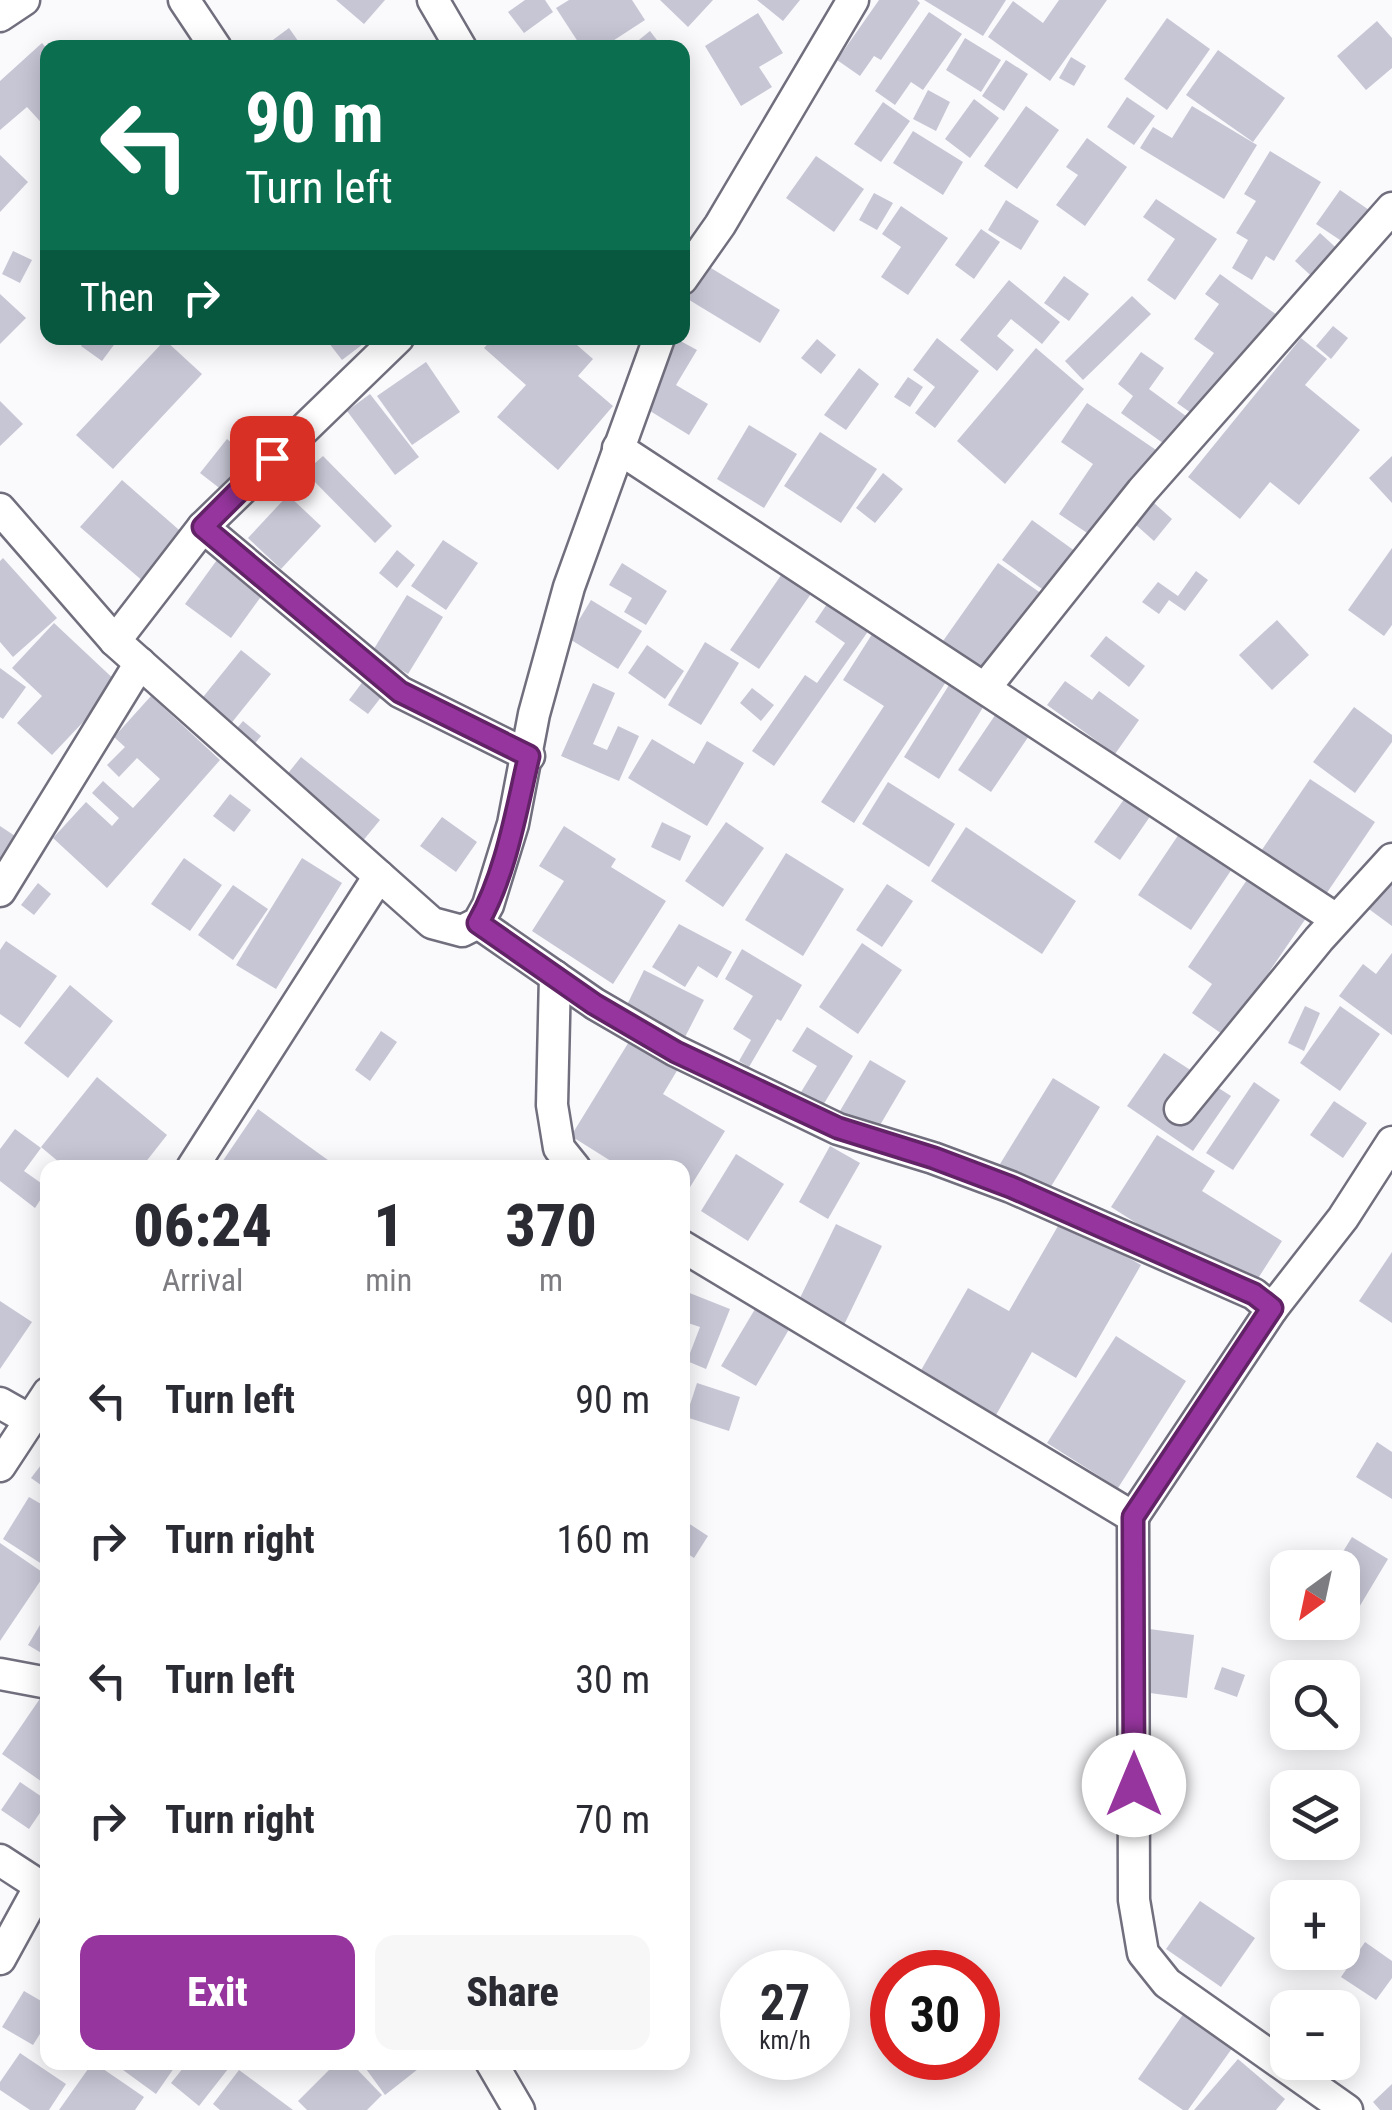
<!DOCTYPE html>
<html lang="en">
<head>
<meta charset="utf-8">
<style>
	:root { --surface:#fff; --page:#f7f7f7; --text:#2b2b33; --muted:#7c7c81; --accent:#95359d }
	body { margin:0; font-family:"Roboto Condensed",sans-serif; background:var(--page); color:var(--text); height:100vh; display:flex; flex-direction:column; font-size:38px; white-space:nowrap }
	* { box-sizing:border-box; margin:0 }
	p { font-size:32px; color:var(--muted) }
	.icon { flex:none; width:55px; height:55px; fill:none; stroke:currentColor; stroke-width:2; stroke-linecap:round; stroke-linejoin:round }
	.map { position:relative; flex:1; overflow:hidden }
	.sheet { position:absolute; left:40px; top:1160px; width:650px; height:910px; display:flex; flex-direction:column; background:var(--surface); border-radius:20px; box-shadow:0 5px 25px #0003 }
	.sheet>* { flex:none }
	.banner { position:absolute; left:40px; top:40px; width:650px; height:305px; border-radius:20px; box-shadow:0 5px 25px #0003; background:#0b6e4f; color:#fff; overflow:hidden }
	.needle { width:65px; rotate:213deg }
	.buttons { position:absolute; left:1270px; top:1550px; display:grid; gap:20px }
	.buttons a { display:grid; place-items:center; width:90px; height:90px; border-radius:20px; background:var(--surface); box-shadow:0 5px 25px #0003; font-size:50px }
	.speed { position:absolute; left:720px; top:1950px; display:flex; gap:20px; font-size:50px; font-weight:700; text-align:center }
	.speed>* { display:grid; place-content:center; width:130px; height:130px; border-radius:50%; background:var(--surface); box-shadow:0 5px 25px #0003; line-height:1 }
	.speed small { font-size:25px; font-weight:400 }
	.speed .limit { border:15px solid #d22; background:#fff; color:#111 }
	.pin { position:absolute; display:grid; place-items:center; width:85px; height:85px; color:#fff; margin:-42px; border-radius:20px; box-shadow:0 5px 15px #0006 }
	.me { position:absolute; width:110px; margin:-55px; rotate:0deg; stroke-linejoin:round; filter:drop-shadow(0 0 8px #0008) }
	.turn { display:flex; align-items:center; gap:35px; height:210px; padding:0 40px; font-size:45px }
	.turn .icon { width:130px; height:130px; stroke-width:2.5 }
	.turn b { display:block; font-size:70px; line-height:85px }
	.then { display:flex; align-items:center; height:95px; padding:0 40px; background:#0003; gap:20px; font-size:38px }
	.eta { display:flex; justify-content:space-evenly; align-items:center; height:170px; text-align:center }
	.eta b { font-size:60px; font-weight:800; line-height:70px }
	.button { display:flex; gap:20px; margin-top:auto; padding:20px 40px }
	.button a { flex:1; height:115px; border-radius:20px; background:var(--accent); color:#fff; font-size:40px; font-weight:800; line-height:115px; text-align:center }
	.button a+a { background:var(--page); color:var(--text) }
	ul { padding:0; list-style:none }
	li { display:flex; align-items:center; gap:30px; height:140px; padding:0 40px }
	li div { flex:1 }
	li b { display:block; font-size:38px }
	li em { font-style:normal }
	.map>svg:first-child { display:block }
	.building { fill:#c7c6d5 }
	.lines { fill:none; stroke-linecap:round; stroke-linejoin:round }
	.minor-casing { stroke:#716f7d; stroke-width:35 }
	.minor { stroke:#fff; stroke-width:30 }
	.route-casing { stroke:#612266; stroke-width:25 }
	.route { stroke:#95359d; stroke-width:18 }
</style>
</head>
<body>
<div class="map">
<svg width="1392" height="2110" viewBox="0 0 1392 2110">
	<rect width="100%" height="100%" fill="#fafafd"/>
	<g class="building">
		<polygon points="336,0 385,0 364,24"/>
		<polygon points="525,0 545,0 553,12 524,33 508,12"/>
		<polygon points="569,0 632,0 645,20 602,48 582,48 556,8"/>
		<polygon points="660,0 713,0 688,27"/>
		<polygon points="757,0 800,0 783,21"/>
		<polygon points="879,0 917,0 920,3 881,60 874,56 860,76 837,60"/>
		<polygon points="924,0 1006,0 983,36"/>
		<polygon points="1059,0 1107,0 1050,81 988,37 1013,1 1043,23"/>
		<polygon points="929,12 962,34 923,90 911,82 895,105 875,91"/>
		<polygon points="758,13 783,53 759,67 772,87 741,106 705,46"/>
		<polygon points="1167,18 1210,49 1167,110 1124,79"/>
		<polygon points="1377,21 1392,38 1392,68 1366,90 1337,56"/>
		<polygon points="289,28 303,48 262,48"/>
		<polygon points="650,31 663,48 629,48"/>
		<polygon points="965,38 1001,60 981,92 946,70"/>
		<polygon points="42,43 48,50 48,130 27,107 0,130 0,81"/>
		<polygon points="1218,50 1285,98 1253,142 1186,95"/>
		<polygon points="1071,57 1086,66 1074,86 1059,78"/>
		<polygon points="1006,60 1028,74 1004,111 982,96"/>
		<polygon points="928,90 950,102 936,131 913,119"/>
		<polygon points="1127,97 1155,116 1134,145 1107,127"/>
		<polygon points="974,99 999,118 970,158 945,139"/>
		<polygon points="883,102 910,121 881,162 854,144"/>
		<polygon points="1026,106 1059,130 1017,189 984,166"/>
		<polygon points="1192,106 1257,145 1224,199 1140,148 1153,127 1172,138"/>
		<polygon points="913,131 963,162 943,195 893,163"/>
		<polygon points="1087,138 1127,167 1085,226 1056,205 1078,175 1066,167"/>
		<polygon points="1270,151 1321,182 1274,261 1266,256 1252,280 1232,268 1248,240 1236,233 1256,201 1244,194"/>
		<polygon points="0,155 28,182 0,212"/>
		<polygon points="816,156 864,189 834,232 786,198"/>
		<polygon points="1340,190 1372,212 1349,246 1316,224"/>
		<polygon points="874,193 893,203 877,230 859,220"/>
		<polygon points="1156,199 1217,239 1175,300 1147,280 1175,239 1143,217"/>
		<polygon points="1006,200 1039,221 1021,250 988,230"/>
		<polygon points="901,206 948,238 908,295 881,277 901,247 882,234"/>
		<polygon points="981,229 1000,242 974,279 955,265"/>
		<polygon points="1320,233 1344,255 1319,283 1295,261"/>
		<polygon points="13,251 32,260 20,283 2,274"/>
		<polygon points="706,265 780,310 760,343 686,298"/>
		<polygon points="1220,274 1277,315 1201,420 1177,403 1214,353 1194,339 1219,304 1205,294"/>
		<polygon points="1064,276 1089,294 1069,321 1044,303"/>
		<polygon points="1009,280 1060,322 1042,344 1011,319 997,336 1014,350 997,371 960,340"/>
		<polygon points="0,294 26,318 0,344"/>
		<polygon points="1132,296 1151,314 1083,380 1065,361"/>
		<polygon points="1333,326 1348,338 1331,359 1316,346"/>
		<polygon points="87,338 119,338 102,361 81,346"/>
		<polygon points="325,338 371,338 342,360"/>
		<polygon points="493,338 569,338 593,359 578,376 613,406 558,470 497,417 526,385 484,348"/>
		<polygon points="667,338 675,338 697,350 676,385 708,404 689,435 629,398"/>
		<polygon points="937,338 979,371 935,428 915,413 935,387 913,370"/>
		<polygon points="1301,338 1327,359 1305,385 1360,430 1299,505 1270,482 1240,519 1188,477"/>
		<polygon points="817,339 836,355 821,374 801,358"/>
		<polygon points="165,340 202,374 113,469 76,435"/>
		<polygon points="1036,348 1084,389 1005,484 957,441"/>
		<polygon points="1141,352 1164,368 1149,389 1194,422 1174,451 1121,413 1133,396 1118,384"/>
		<polygon points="426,362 460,412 412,445 377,396"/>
		<polygon points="859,368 879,384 846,430 824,415"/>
		<polygon points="908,377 923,387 910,407 894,397"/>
		<polygon points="370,394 419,457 395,475 347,411"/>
		<polygon points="0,401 23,424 0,446"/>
		<polygon points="1087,403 1162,454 1102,543 1059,514 1093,464 1061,442"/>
		<polygon points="749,425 797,454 764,508 717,479"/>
		<polygon points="820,432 877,469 841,523 784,486"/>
		<polygon points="227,439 253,460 227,494 200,473"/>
		<polygon points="323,456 392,526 375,543 305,472"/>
		<polygon points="1392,456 1392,503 1369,478"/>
		<polygon points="883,473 903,489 875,523 856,508"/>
		<polygon points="122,480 186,536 145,583 80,527"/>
		<polygon points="288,495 321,526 281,569 248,538"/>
		<polygon points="1154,503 1172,519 1154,541 1136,525"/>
		<polygon points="1032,520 1079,554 1049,594 1002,560"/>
		<polygon points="443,540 478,563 446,610 411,586"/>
		<polygon points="1392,548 1392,625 1384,636 1348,610"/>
		<polygon points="397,550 415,565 397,588 379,573"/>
		<polygon points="222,553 268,587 231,638 185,604"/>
		<polygon points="3,558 57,618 13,657 0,642 0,561"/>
		<polygon points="622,563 667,591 646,625 624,612 632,598 609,585"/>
		<polygon points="998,563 1045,596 990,674 943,641"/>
		<polygon points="788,565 817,585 759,669 730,650"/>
		<polygon points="1196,571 1208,580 1185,611 1169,600 1159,614 1142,602 1158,582 1178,596"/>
		<polygon points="835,592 876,620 774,766 752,751 805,675 817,683 845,643 815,622"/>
		<polygon points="407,595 443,617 408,674 372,652"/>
		<polygon points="591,600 642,631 618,669 568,638"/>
		<polygon points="881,620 955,668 854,823 821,802 884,706 843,680"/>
		<polygon points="1277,620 1309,655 1272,690 1239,655"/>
		<polygon points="54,623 119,684 52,755 17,723 42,696 12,668"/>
		<polygon points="1106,636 1145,666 1129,687 1090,656"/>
		<polygon points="705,642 739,663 701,725 668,705"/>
		<polygon points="647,645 684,671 665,699 628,673"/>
		<polygon points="241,650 271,674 225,731 195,707"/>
		<polygon points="0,668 26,687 3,719 0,717"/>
		<polygon points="959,669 993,691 939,779 904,757"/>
		<polygon points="370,672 389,687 368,714 349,700"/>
		<polygon points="1065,681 1092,700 1099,691 1139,720 1115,754 1047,705"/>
		<polygon points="593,683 615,693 593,744 607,750 618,726 639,736 619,781 561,756"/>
		<polygon points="752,688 774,705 761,721 740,703"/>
		<polygon points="151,696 220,760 107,888 53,838 86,802 112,826 119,818 92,793 103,781 133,808 160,779 137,758 119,777 107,765 125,747 114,737"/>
		<polygon points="1006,699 1039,721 991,792 958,770"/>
		<polygon points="1354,707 1392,735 1392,742 1355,793 1313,762"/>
		<polygon points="243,721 261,736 246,754 228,739"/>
		<polygon points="652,739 694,764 707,741 744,763 707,826 628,778"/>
		<polygon points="301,757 380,820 352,854 274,791"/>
		<polygon points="1310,779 1375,822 1322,900 1257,857"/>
		<polygon points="888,782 955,824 929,867 862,824"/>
		<polygon points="1134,785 1160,802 1120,860 1094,842"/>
		<polygon points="230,794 251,810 234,832 213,816"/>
		<polygon points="442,817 477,842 456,872 420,846"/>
		<polygon points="662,822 691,836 680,861 651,847"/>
		<polygon points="726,822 764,848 723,907 685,881"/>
		<polygon points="1185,825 1238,860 1191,930 1138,895"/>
		<polygon points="0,826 21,840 0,870"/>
		<polygon points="564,826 616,859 611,867 666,901 613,984 532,931 564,881 539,866"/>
		<polygon points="966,827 1076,901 1042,954 931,881"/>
		<polygon points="786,853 844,889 803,956 745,920"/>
		<polygon points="184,858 222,885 190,931 151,904"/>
		<polygon points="302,858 342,883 276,989 236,965"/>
		<polygon points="1392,864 1392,926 1362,904"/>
		<polygon points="1255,868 1313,908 1225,1036 1192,1013 1212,984 1188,967"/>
		<polygon points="38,883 51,894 34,915 21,905"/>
		<polygon points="887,884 913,901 882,947 856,930"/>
		<polygon points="233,885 268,909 233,960 198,935"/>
		<polygon points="679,924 732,952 717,978 698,966 685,987 652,967"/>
		<polygon points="6,941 57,976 20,1028 0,1014 0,950"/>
		<polygon points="862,943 902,970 858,1034 819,1007"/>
		<polygon points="742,949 802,985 781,1021 777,1019 749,1067 739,1061 751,1040 733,1029 753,996 725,979"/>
		<polygon points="1392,953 1392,1035 1339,996 1363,964 1376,974"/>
		<polygon points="644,970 704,1000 684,1039 625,1009"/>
		<polygon points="70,985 113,1021 68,1078 24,1043"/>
		<polygon points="1305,1006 1320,1013 1304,1051 1288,1043"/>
		<polygon points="1340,1006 1380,1034 1340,1091 1300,1063"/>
		<polygon points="807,1027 853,1056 820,1110 798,1097 817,1066 792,1051"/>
		<polygon points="381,1031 397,1042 370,1081 355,1070"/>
		<polygon points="630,1040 678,1069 663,1094 725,1131 682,1200 682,1168 622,1168 571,1136"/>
		<polygon points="1164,1053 1231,1096 1193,1151 1127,1106"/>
		<polygon points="870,1060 906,1081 873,1137 837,1116"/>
		<polygon points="97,1077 167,1135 141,1168 66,1168 41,1147"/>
		<polygon points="1053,1078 1100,1107 1047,1193 1000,1164"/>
		<polygon points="1254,1082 1280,1100 1233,1170 1206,1153"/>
		<polygon points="1334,1101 1367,1123 1343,1158 1310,1135"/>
		<polygon points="258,1109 296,1137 339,1168 218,1168"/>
		<polygon points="15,1129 41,1148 24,1171 48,1188 35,1208 0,1181 0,1149"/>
		<polygon points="1157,1135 1215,1171 1202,1191 1282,1241 1248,1294 1111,1207"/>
		<polygon points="830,1146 860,1163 828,1219 799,1202"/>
		<polygon points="736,1154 784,1184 748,1241 701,1211"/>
		<polygon points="1062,1219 1141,1265 1076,1378 1032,1352 996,1415 920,1372 968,1288 1009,1311"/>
		<polygon points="836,1224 882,1246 843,1327 797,1304"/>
		<polygon points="1392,1252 1392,1323 1359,1301"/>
		<polygon points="682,1290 730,1309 706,1369 687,1361 700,1327 682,1321"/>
		<polygon points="761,1299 795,1319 756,1386 721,1366"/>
		<polygon points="0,1301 32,1322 0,1369"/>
		<polygon points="1116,1336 1186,1381 1118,1488 1047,1443"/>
		<polygon points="697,1383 740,1397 729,1431 686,1417"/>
		<polygon points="1377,1442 1392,1452 1392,1499 1356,1477"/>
		<polygon points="48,1456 48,1490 31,1478"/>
		<polygon points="29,1497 48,1508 48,1568 3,1539"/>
		<polygon points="682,1519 708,1536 694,1558 682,1550"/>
		<polygon points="1352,1537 1388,1559 1358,1609 1342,1600 1342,1568 1333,1568"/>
		<polygon points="0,1543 45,1574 0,1641"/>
		<polygon points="48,1604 48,1657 28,1645 46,1615 42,1613"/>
		<polygon points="1142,1628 1194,1635 1187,1698 1135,1691"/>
		<polygon points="1222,1667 1245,1675 1237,1697 1214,1689"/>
		<polygon points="48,1687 48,1786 2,1754"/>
		<polygon points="20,1782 48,1801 29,1829 1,1810"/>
		<polygon points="1200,1901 1255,1938 1221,1987 1166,1949"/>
		<polygon points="1365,1942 1392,1961 1392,1978 1376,2000 1341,1977"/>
		<polygon points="24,1991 48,2005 48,2021 33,2045 2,2027"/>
		<polygon points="1184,2013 1233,2047 1188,2110 1183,2110 1138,2079"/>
		<polygon points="20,2053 66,2084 49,2110 30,2110 0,2090 0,2082"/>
		<polygon points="1238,2059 1285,2099 1276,2110 1194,2110"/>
		<polygon points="93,2062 144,2097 135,2110 59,2110"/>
		<polygon points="112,2062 166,2062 174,2068 156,2094"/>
		<polygon points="188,2062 220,2062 228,2069 199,2106 171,2083"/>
		<polygon points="337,2062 350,2062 382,2095 367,2110 307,2110 298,2101"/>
		<polygon points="361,2062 427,2062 385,2095"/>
		<polygon points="239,2070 293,2110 220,2110 213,2104"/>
		<polygon points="1392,2084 1392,2110 1380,2110 1373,2102"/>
	</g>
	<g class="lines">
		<g class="minor-casing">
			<g id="minor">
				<polyline points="184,0 216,48"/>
				<polyline points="433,0 461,48"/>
				<polyline points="0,16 24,0"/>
				<polyline points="682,279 720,225 853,0"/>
				<polyline points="618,448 1336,919"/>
				<polyline points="0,509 115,641 432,923 462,931 478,923 488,905 513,824 534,714 569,587 659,338"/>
				<polyline points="203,527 400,692 529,756"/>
				<polyline points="115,641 203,527 398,338"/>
				<polyline points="985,688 1142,491 1392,208"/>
				<polyline points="0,891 140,663"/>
				<polyline points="478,923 595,1004 676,1051 838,1129 933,1158 1011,1187 1254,1294 1272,1309 1343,1218 1392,1142"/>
				<polyline points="555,976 552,1105 559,1148 575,1168"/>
				<polyline points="1180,1109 1319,939 1392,859"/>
				<polyline points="192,1168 379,876"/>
				<polyline points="682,1246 1133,1517 1272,1309"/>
				<polyline points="0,1403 30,1420"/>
				<polyline points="0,1466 48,1393"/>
				<polyline points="1133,1517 1134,1900 1143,1953 1167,1983 1347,2110"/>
				<polyline points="0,1674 48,1683"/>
				<polyline points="0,1860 40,1886 0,1959"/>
				<polyline points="491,2062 519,2110"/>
			</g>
		</g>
		<use href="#minor" class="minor"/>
	</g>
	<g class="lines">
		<g class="route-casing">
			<path id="route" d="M272,458L203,527L400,692L529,756C516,811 506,874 478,923L594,1004L676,1052L838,1128L934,1158L1011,1187L1254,1294L1272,1308L1133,1517L1134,1785"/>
		</g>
		<use href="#route" class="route"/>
	</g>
</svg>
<div class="buttons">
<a><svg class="needle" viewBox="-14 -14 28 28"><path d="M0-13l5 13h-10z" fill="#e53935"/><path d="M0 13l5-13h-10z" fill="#7c7c81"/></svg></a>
<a><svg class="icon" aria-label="search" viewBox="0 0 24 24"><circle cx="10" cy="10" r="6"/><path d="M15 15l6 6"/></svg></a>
<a><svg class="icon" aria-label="layers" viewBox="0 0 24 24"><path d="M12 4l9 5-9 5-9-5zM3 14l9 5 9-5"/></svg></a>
<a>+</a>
<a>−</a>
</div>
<div class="speed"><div>27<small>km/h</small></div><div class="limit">30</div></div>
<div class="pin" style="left:272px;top:458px;background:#d93025"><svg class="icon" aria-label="arrive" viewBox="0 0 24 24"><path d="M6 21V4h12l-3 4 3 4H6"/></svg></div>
<svg class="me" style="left:1134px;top:1785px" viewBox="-20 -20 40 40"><circle r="19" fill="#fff"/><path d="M0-13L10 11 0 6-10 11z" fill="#95359d"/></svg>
<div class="banner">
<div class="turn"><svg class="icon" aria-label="left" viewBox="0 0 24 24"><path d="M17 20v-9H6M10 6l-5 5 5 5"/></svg><div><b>90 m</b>Turn left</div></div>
<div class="then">Then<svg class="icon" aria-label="right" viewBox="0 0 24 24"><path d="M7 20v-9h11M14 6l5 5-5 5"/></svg></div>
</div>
<section class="sheet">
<div class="eta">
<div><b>06:24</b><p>Arrival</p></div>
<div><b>1</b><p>min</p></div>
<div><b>370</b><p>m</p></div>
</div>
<ul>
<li><svg class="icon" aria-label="left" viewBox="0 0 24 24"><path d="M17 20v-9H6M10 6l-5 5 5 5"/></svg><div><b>Turn left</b></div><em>90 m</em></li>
<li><svg class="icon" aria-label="right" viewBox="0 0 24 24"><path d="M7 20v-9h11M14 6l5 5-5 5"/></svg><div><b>Turn right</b></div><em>160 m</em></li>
<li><svg class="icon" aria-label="left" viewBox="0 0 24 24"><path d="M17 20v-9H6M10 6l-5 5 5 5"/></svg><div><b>Turn left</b></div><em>30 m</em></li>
<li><svg class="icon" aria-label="right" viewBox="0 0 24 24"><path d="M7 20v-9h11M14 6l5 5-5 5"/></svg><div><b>Turn right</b></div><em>70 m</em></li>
</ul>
<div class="button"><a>Exit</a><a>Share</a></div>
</section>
</div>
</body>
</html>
